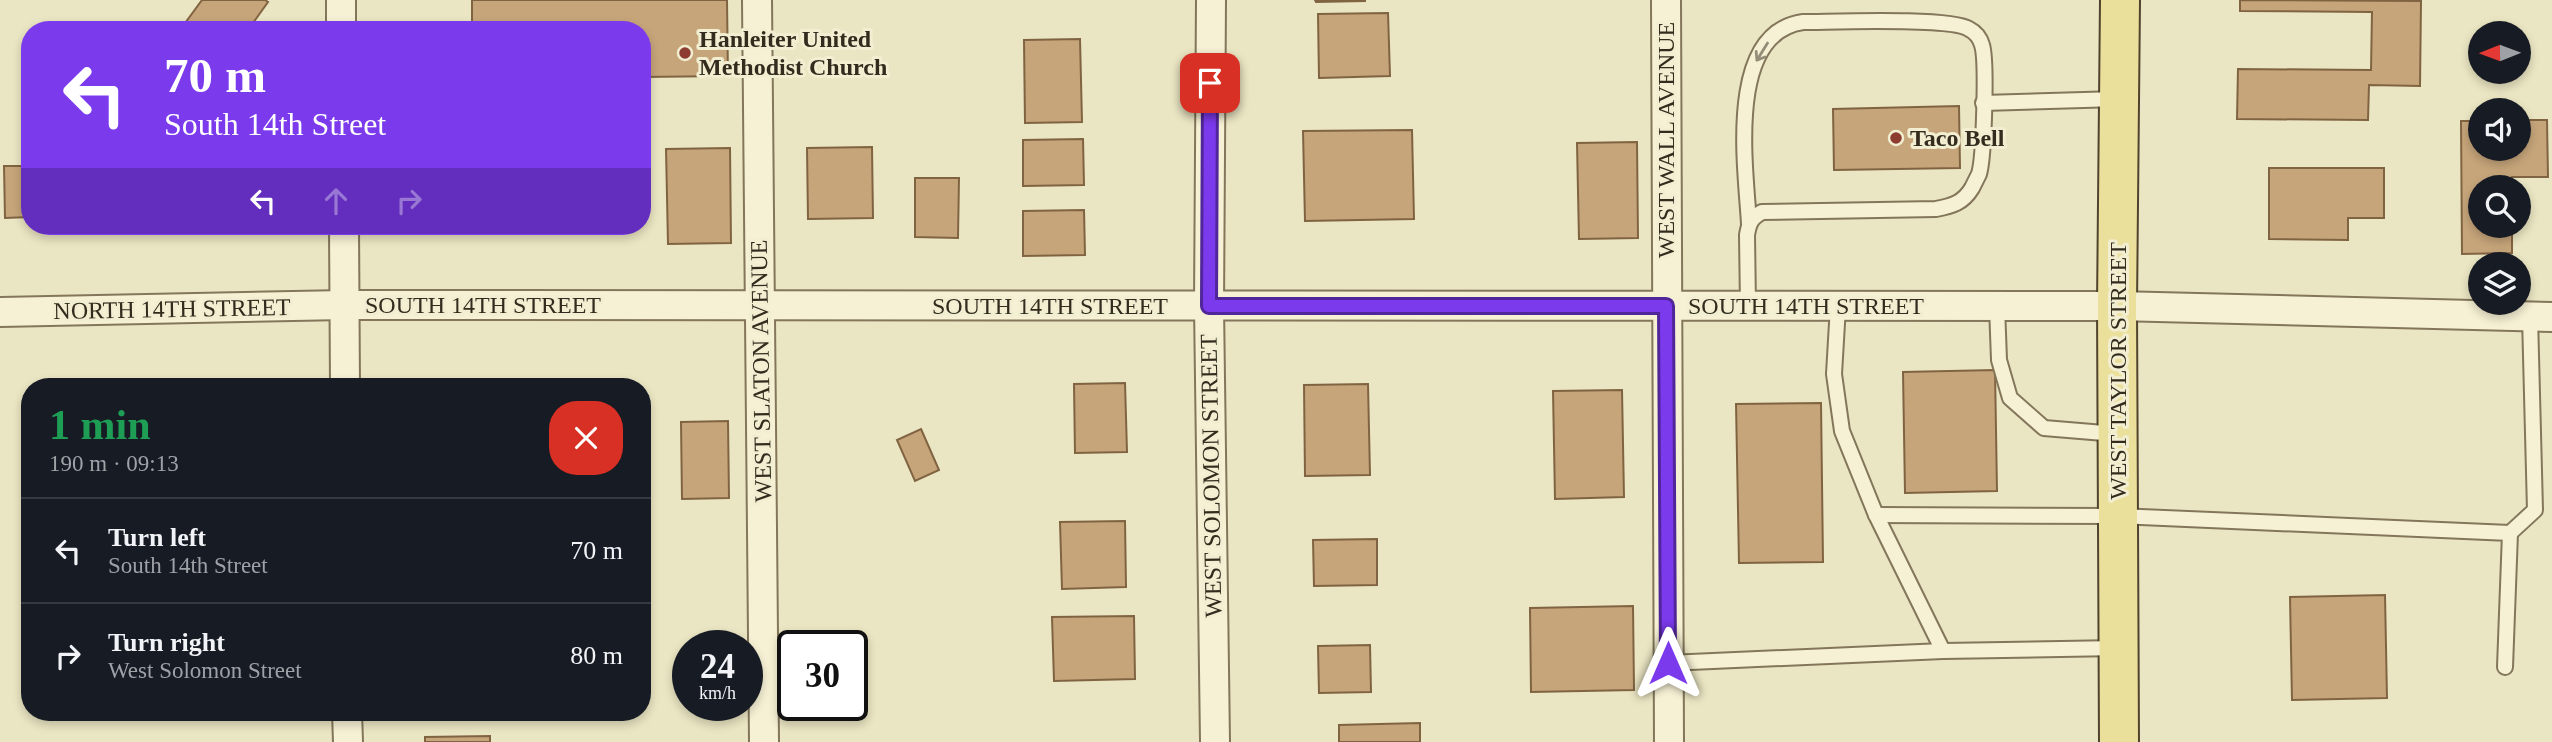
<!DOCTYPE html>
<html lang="en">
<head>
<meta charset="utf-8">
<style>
	:root { --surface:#171b24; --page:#20242c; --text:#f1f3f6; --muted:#9ea1a6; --line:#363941 }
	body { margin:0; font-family:"Times New Roman",serif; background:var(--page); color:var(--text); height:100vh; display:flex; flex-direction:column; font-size:26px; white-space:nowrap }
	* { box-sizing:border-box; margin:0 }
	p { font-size:23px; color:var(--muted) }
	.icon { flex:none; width:38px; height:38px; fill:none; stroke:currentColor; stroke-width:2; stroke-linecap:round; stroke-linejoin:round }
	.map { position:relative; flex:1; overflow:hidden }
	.side { position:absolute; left:21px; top:378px; width:630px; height:343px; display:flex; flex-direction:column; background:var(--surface); border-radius:28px; box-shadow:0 4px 10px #0003 }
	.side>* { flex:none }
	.guide { position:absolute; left:21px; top:21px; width:630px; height:214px; border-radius:28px; box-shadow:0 4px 10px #0003; background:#7c3aed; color:#fff; overflow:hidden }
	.needle { width:46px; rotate:269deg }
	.tools { position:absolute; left:2468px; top:21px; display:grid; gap:14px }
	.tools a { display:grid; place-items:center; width:63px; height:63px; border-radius:50%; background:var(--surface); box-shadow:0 4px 10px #0003; font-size:35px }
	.speed { position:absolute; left:672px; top:630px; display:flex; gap:14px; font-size:35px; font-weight:700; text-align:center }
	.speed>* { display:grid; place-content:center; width:91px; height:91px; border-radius:50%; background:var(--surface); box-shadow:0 4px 10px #0003; line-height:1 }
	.speed small { font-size:18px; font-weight:400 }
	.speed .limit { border:4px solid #111; border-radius:10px; background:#fff; color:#111 }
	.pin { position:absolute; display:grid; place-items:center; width:60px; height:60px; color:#fff; margin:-30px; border-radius:14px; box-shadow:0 4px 10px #0006 }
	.me { position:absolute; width:77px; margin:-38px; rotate:0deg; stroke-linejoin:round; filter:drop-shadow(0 0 5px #0008) }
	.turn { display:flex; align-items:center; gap:24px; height:147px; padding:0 28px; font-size:32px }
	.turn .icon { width:91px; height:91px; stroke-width:2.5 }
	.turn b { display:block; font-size:49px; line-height:60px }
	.lanes { display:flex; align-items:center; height:66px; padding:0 28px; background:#0003; justify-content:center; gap:35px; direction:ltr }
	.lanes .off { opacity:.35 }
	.round { display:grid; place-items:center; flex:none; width:74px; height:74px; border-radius:28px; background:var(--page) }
	.headline { display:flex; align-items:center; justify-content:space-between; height:119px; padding:0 28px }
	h1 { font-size:42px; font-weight:800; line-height:52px; color:#1e9e55 }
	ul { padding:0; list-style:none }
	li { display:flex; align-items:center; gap:21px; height:105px; padding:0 28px; border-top:2px solid var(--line) }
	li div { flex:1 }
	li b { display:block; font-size:26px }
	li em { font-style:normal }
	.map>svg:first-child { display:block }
	.building { fill:#c6a57a; stroke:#806442; stroke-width:2 }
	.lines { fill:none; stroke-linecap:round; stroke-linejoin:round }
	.lane-casing { stroke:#83765a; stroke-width:18 }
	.street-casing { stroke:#83765a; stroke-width:32 }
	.primary-casing { stroke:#51442e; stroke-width:42 }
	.lane { stroke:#f6f1d4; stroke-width:14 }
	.street { stroke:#f6f1d4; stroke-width:28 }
	.primary { stroke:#ebdf9c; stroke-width:38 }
	.oneway { stroke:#948e79 }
	.route-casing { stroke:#51269a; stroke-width:18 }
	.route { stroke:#7c3aed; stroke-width:12 }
	.poi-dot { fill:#8d3d2f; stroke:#f2eed1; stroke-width:2.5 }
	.labels { text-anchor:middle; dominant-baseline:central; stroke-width:6; stroke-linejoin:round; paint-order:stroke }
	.poi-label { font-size:24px; font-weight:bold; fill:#332c1e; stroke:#f2eed1; text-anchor:start }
	.street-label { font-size:24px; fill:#332c1e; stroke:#f2eed1 }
</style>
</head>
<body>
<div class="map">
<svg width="2552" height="742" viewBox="0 0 2552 742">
	<rect width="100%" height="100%" fill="#eae5c2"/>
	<g class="building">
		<polygon points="202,0 265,0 268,2 248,30 180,30"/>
		<polygon points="472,0 727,0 728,76 642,77 642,30 472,30"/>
		<polygon points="1315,0 1365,0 1365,1 1316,2"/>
		<polygon points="2240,0 2421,1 2420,86 2369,85 2368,120 2237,119 2238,69 2371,70 2372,12 2240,11"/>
		<polygon points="1388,13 1390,76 1319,78 1318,14"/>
		<polygon points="1080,39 1082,122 1025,123 1024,40"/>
		<polygon points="1959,106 1960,168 1834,170 1833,109"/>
		<polygon points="2518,120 2547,120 2548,177 2512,177 2512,187 2480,187 2480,226 2512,226 2512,253 2462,254 2461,121 2480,121 2480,149 2518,149"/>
		<polygon points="1412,130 1414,219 1305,221 1303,131"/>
		<polygon points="1083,139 1084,185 1023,186 1023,140"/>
		<polygon points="1637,142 1638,238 1579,239 1577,143"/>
		<polygon points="872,147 873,218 808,219 807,148"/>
		<polygon points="730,148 731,243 668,244 666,149"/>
		<polygon points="4,166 30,166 30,217 5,218"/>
		<polygon points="2269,168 2384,168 2384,218 2348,218 2348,240 2269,239"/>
		<polygon points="915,178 959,178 958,238 915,237"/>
		<polygon points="1084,210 1085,255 1023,256 1023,211"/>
		<polygon points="1995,370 1997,491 1905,493 1903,372"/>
		<polygon points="1125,383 1127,452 1075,453 1074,384"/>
		<polygon points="1368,384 1370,475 1305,476 1304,385"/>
		<polygon points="1622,390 1624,497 1555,499 1553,391"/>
		<polygon points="1821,403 1823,562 1739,563 1736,404"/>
		<polygon points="728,421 729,498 682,499 681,422"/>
		<polygon points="921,429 939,470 915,481 897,440"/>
		<polygon points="1125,521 1126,587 1062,589 1060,522"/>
		<polygon points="1377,539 1377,585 1314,586 1313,540"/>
		<polygon points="2385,595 2387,698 2292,700 2290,597"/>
		<polygon points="1633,606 1634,690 1531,692 1530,608"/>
		<polygon points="1134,616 1135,679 1054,681 1052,617"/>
		<polygon points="1370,645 1371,692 1319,693 1318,646"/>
		<polygon points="1420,723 1420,742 1339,742 1339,725"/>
		<polygon points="490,736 490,742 425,742 425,737"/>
	</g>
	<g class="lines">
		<g class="lane-casing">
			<g id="lane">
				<polyline points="1983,103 2118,99"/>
				<path d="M1748,306L1747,235C1749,223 1751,218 1762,212L1936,209C1952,206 1963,203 1972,188C1974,184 1977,178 1979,174C1984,158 1987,60 1982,45C1980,38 1975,32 1969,29C1950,17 1832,22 1803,22C1725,33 1746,169 1749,224"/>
				<polyline points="1838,306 1834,374 1842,431 1876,515 1943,651"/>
				<polyline points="1997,306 1999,360 2010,398 2044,428 2116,434"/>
				<polyline points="1876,515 2118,516 2510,533 2505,667"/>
				<polyline points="2510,533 2535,510 2530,317"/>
				<polyline points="1668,663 1943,651 2118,648"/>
			</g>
		</g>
		<g class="street-casing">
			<g id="street">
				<polyline points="341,0 341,30"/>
				<polyline points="757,0 764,742"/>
				<polyline points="1211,0 1209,306 1215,742"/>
				<polyline points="1666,0 1669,742"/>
				<polyline points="344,226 345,387"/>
				<polyline points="0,312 345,305 2117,306 2552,317"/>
				<polyline points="347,712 348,742"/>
			</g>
		</g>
		<g class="primary-casing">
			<polyline id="primary" points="2119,742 2117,306 2120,0"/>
		</g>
		<use href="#lane" class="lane"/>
		<use href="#street" class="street"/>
		<use href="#primary" class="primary"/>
	</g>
	<defs><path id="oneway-shaft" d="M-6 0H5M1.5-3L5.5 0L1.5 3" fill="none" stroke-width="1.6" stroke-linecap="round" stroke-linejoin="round" transform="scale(1.75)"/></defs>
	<use class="oneway" href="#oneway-shaft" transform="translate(1762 52) rotate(122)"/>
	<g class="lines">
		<g class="route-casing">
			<polyline id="route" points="1210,83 1209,306 1666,306 1668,663"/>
		</g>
		<use href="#route" class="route"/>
	</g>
	<g class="poi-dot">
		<circle cx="685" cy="53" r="7"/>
		<circle cx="1896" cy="138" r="7"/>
	</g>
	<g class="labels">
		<g class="poi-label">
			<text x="699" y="39">Hanleiter United<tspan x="699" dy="28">Methodist Church</tspan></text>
			<text x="1910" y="138">Taco Bell</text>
		</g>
		<g class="street-label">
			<text transform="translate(1666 140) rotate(-90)">WEST WALL AVENUE</text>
			<text x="483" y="305">SOUTH 14TH STREET</text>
			<text x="1050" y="306">SOUTH 14TH STREET</text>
			<text x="1806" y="306">SOUTH 14TH STREET</text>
			<text transform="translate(172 309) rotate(-1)">NORTH 14TH STREET</text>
			<text transform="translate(761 371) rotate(-91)">WEST SLATON AVENUE</text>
			<text transform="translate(2118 371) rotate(-90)">WEST TAYLOR STREET</text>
			<text transform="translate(1211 476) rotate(-91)">WEST SOLOMON STREET</text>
		</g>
	</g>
</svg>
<div class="tools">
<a><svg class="needle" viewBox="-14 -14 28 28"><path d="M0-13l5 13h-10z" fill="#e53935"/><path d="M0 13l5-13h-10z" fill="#9ea1a6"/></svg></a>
<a><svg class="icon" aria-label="sound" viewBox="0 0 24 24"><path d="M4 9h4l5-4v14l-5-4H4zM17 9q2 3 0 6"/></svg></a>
<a><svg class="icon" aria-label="search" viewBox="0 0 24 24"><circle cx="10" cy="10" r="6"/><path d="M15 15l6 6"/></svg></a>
<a><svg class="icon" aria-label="layers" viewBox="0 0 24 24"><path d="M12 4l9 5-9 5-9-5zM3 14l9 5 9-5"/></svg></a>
</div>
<div class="speed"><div>24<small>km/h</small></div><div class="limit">30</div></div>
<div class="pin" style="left:1210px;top:83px;background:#d93025"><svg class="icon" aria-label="arrive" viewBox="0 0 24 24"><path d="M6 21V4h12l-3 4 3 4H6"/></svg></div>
<svg class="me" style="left:1668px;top:663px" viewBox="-20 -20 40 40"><path d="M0-17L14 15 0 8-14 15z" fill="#7c3aed" stroke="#fff" stroke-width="4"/></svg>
<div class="guide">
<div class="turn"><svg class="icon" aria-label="left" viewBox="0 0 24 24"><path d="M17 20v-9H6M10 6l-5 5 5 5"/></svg><div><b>70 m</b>South 14th Street</div></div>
<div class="lanes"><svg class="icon" aria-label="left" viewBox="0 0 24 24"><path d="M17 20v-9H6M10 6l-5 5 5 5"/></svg><svg class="icon off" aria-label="ahead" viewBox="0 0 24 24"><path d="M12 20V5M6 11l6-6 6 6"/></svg><svg class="icon off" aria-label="right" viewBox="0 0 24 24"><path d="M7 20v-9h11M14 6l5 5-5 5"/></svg></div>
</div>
<section class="side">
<div class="headline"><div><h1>1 min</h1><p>190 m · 09:13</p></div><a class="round" style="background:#d93025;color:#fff"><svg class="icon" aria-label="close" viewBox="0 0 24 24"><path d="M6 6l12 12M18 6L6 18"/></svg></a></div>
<ul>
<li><svg class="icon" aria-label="left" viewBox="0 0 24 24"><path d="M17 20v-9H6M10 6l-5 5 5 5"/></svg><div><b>Turn left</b><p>South 14th Street</p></div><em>70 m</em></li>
<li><svg class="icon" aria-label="right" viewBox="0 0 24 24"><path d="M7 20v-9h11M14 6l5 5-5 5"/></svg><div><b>Turn right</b><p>West Solomon Street</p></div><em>80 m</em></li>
</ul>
</section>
</div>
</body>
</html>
